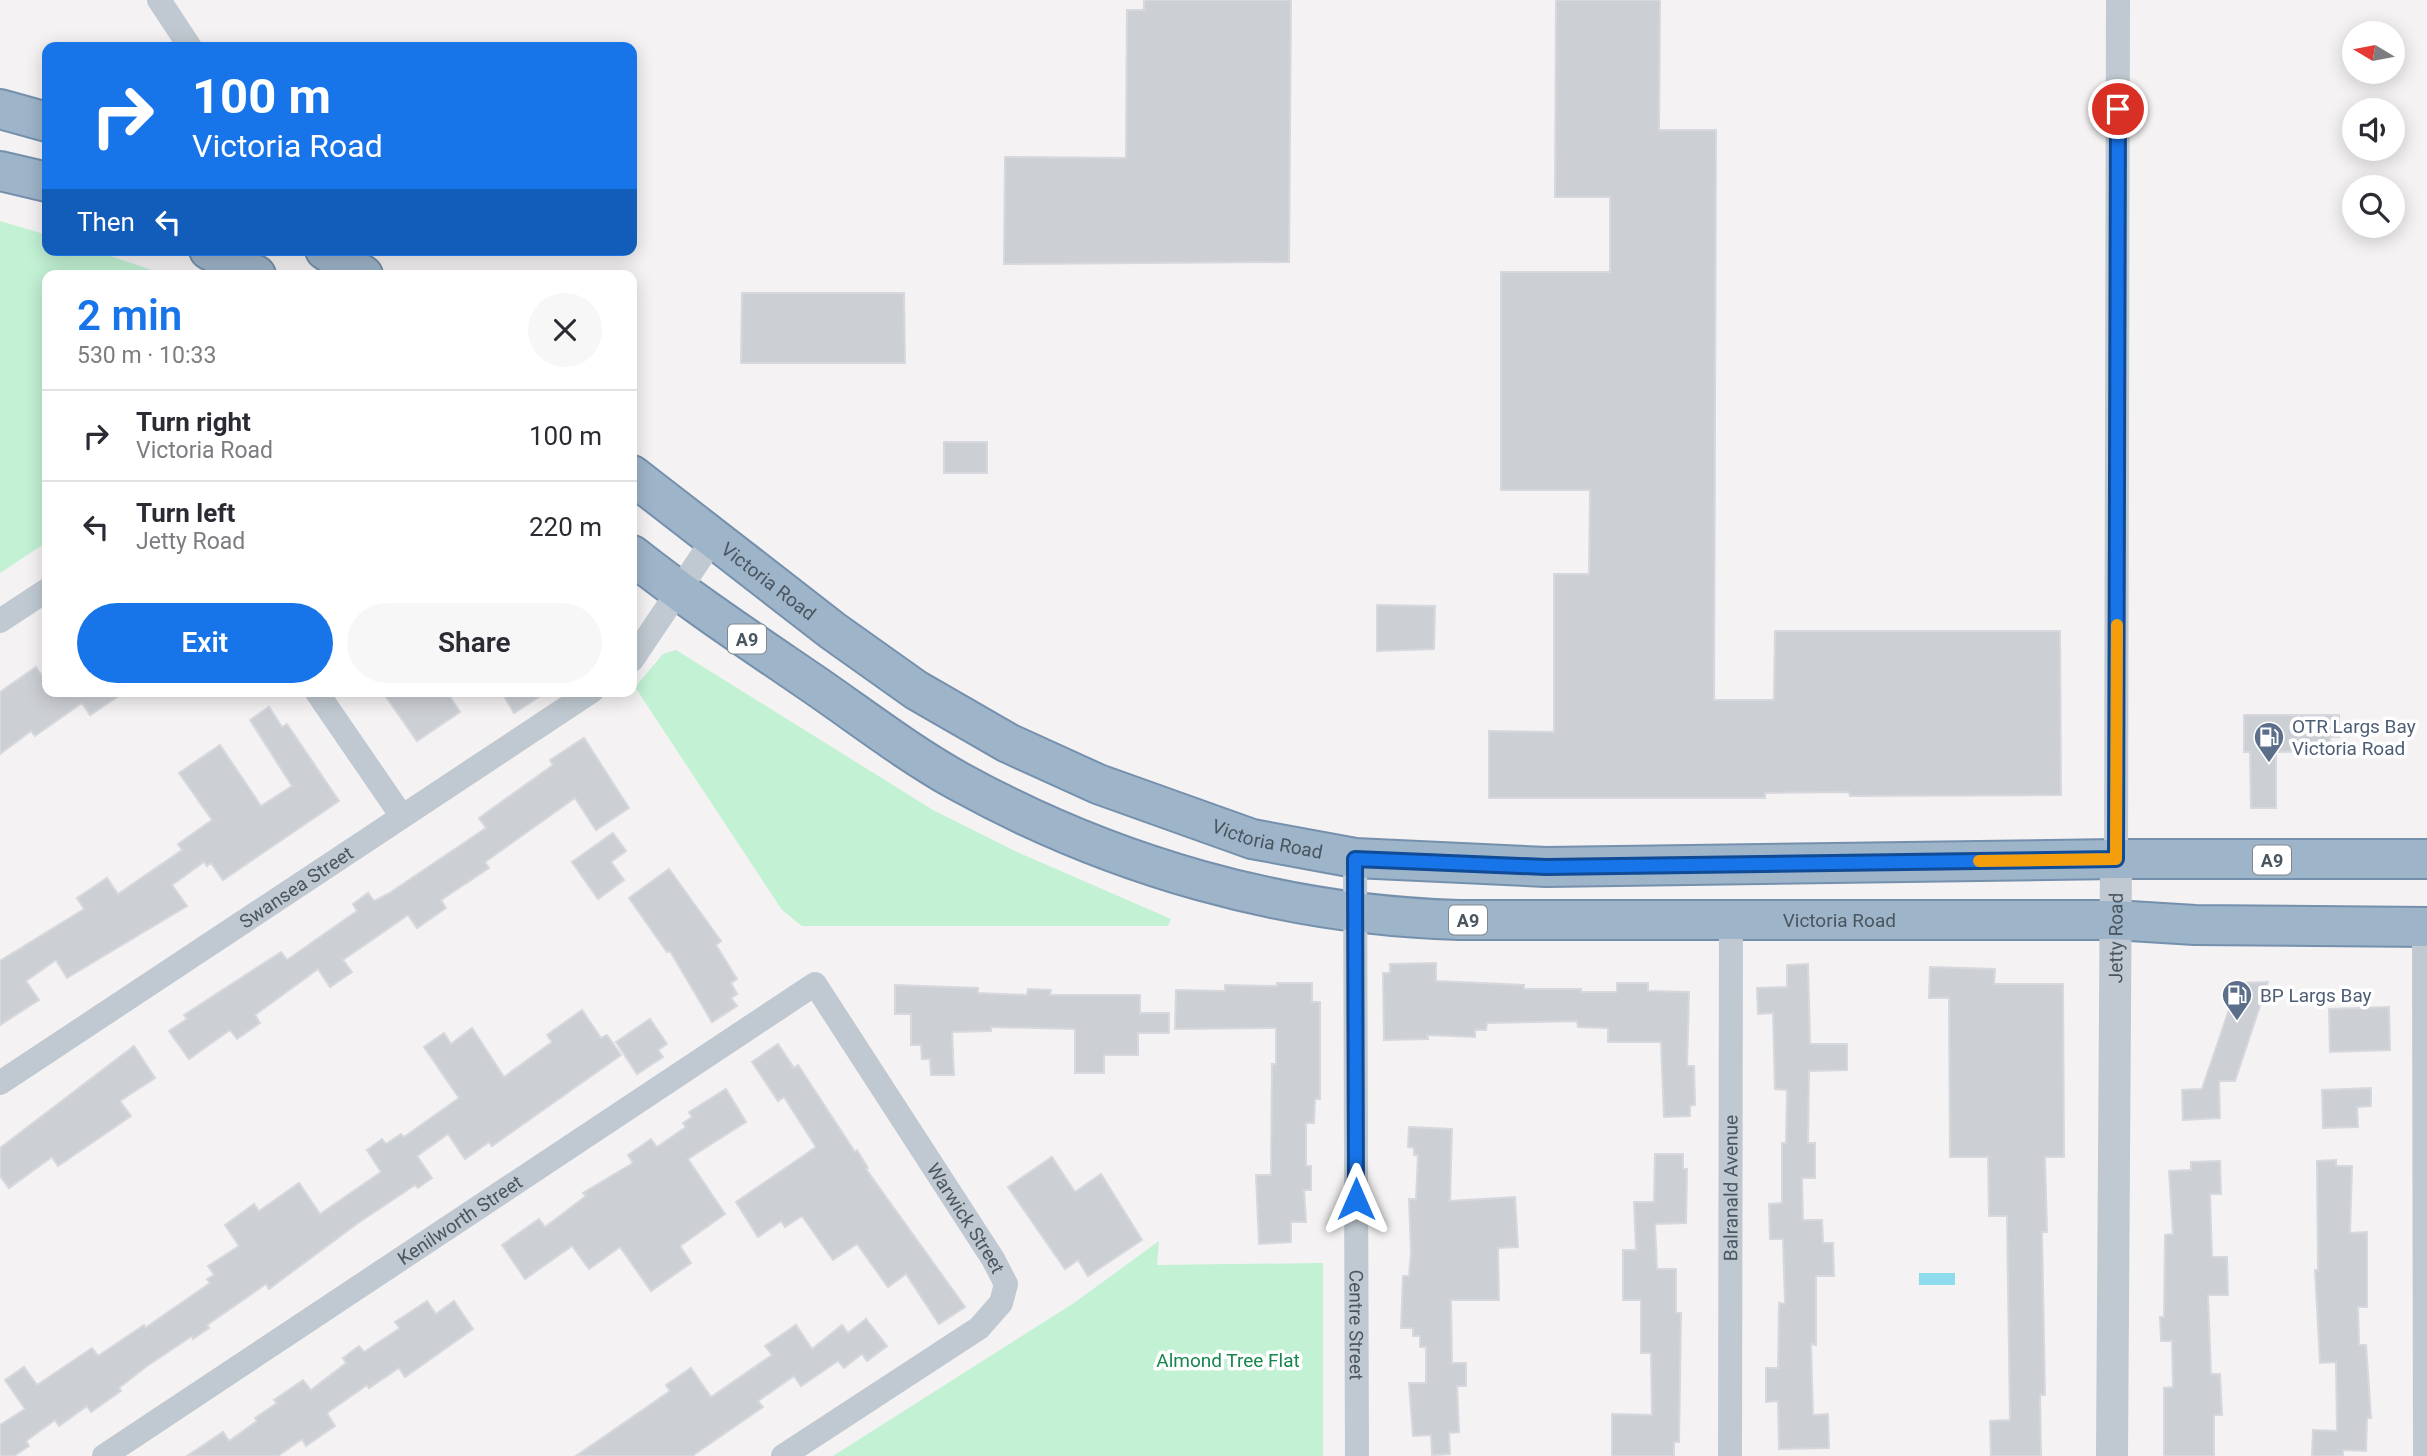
<!DOCTYPE html>
<html lang="en">
<head>
<meta charset="utf-8">
<style>
	:root { --surface:#fff; --page:#f7f7f7; --text:#2b2b33; --muted:#7c7c81; --line:#e1e1e2; --accent:#1774e9 }
	body { margin:0; font-family:Roboto,sans-serif; background:var(--page); color:var(--text); height:100vh; display:flex; flex-direction:column; font-size:26px; white-space:nowrap }
	* { box-sizing:border-box; margin:0 }
	p { font-size:23px; color:var(--muted) }
	.icon { flex:none; width:38px; height:38px; fill:none; stroke:currentColor; stroke-width:2; stroke-linecap:round; stroke-linejoin:round }
	.map { position:relative; flex:1; overflow:hidden }
	.drawer { position:absolute; left:42px; top:270px; width:595px; height:427px; display:flex; flex-direction:column; background:var(--surface); border-radius:14px; box-shadow:0 4px 18px #0003 }
	.drawer>* { flex:none }
	.banner { position:absolute; left:42px; top:42px; width:595px; height:214px; border-radius:14px; box-shadow:0 4px 18px #0003; background:#1774e9; color:#fff; overflow:hidden }
	.needle { width:46px; rotate:280deg }
	.controls { position:absolute; left:2342px; top:21px; display:grid; gap:14px }
	.controls a { display:grid; place-items:center; width:63px; height:63px; border-radius:50%; background:var(--surface); box-shadow:0 4px 18px #0003; font-size:35px }
	.pin { position:absolute; display:grid; place-items:center; width:60px; height:60px; color:#fff; margin:-30px; border:4px solid #fff; border-radius:50%; box-shadow:0 2px 7px #0007 }
	.me { position:absolute; width:77px; margin:-38px; rotate:0deg; stroke-linejoin:round; filter:drop-shadow(0 0 5px #0008) }
	.turn { display:flex; align-items:center; gap:24px; height:147px; padding:0 35px; font-size:32px }
	.turn .icon { width:91px; height:91px; stroke-width:2.5 }
	.turn b { display:block; font-size:49px; line-height:60px }
	.then { display:flex; align-items:center; height:66px; padding:0 35px; background:#0003; gap:14px; font-size:26px }
	.round { display:grid; place-items:center; flex:none; width:74px; height:74px; border-radius:37px; background:var(--page) }
	.headline { display:flex; align-items:center; justify-content:space-between; height:119px; padding:0 35px }
	h1 { font-size:42px; font-weight:600; line-height:52px; color:var(--accent) }
	.primary-button { display:flex; gap:14px; margin-top:auto; padding:14px 35px }
	.primary-button a { flex:1; height:80px; border-radius:42px; background:var(--accent); color:#fff; font-size:28px; font-weight:600; line-height:80px; text-align:center }
	.primary-button a+a { background:var(--page); color:var(--text) }
	ul { padding:0; list-style:none }
	li { display:flex; align-items:center; gap:21px; height:91px; padding:0 35px; border-top:2px solid var(--line) }
	li div { flex:1 }
	li b { display:block; font-size:26px }
	li em { font-style:normal }
	.map>svg:first-child { display:block }
	.green { fill:#c2f1d4 }
	.water { fill:#8edbee }
	.building { fill:#cccfd4; stroke:#d6d8dd; stroke-width:2 }
	.lines { fill:none; stroke-linecap:round; stroke-linejoin:round }
	.trunk-casing { stroke:#7590ad; stroke-width:42 }
	.minor { stroke:#c0c9d1; stroke-width:24 }
	.tertiary { stroke:#c0c9d1; stroke-width:32 }
	.trunk { stroke:#9eb4c9; stroke-width:38 }
	.route-casing { stroke:#0f4b97; stroke-width:18 }
	.route { stroke:#1774e9; stroke-width:12 }
	.slow { stroke:#f59e0b; stroke-width:12 }
	.labels { text-anchor:middle; dominant-baseline:central; stroke-width:7; stroke-linejoin:round; paint-order:stroke }
	.shield { fill:#fff; stroke:#808990; stroke-width:2 }
	.shield-label { font-size:18px; font-weight:bold; fill:#495660 }
	.street-label { font-size:19px; fill:#495660; stroke:#fff }
	.service-label { font-size:19px; fill:#4e5e75; stroke:#fff; text-anchor:start }
	.park-label { font-size:19px; fill:#16864d; stroke:#fff }
</style>
</head>
<body>
<div class="map">
<svg width="2427" height="1456" viewBox="0 0 2427 1456">
	<rect width="100%" height="100%" fill="#f4f2f2"/>
	<g class="green">
		<polygon points="0,221 47,235 47,250 92,250 167,275 47,275 47,542 0,573"/>
		<polygon points="676,650 933,810 1017,852 1171,919 1168,926 802,926 782,910 635,687 663,654"/>
		<polygon points="1159,1241 1157,1265 1323,1263 1323,1456 833,1456 1074,1303"/>
	</g>
	<rect class="water" x="1919" y="1273" width="36" height="12"/>
	<g class="building">
		<polygon points="1144,0 1291,0 1289,262 1004,264 1005,157 1126,158 1127,10 1144,10"/>
		<polygon points="1556,0 1660,0 1659,130 1716,130 1714,700 1774,700 1775,631 2060,631 2061,795 1850,796 1849,792 1765,793 1765,798 1489,798 1489,731 1554,732 1554,574 1589,574 1590,490 1501,490 1501,272 1610,272 1610,197 1555,197"/>
		<polygon points="742,293 904,293 905,363 741,363"/>
		<rect x="944" y="442" width="43" height="31"/>
		<polygon points="1377,605 1435,606 1434,649 1377,651"/>
		<polygon points="36,667 47,684 47,691 126,691 90,715 82,703 35,736 31,731 0,754 0,692"/>
		<polygon points="382,691 446,691 460,712 417,741"/>
		<polygon points="501,691 548,691 514,713"/>
		<polygon points="269,707 282,727 287,724 339,801 223,880 211,863 207,866 204,862 172,885 187,906 67,978 56,960 26,981 39,1000 0,1025 0,961 84,909 77,898 107,878 118,894 182,850 178,844 212,820 179,773 220,745 261,806 292,786 250,720"/>
		<polygon points="2244,715 2339,715 2339,737 2330,737 2330,751 2276,752 2276,808 2251,808 2250,752 2244,752"/>
		<polygon points="584,738 629,808 596,830 575,798 485,862 489,868 441,900 446,908 417,928 408,915 343,960 352,972 330,987 318,969 255,1015 260,1023 237,1039 230,1030 189,1059 169,1031 187,1019 184,1015 281,952 287,960 357,911 353,904 368,893 374,901 388,894 486,828 479,818 553,765 550,760"/>
		<polygon points="613,833 626,851 611,862 624,880 598,899 572,862"/>
		<polygon points="669,869 721,941 716,945 737,979 731,983 737,994 731,998 737,1006 712,1022 670,951 667,952 629,898"/>
		<polygon points="1436,963 1436,981 1524,985 1524,989 1581,989 1581,992 1617,992 1617,983 1648,983 1648,991 1689,992 1687,1066 1694,1066 1695,1105 1690,1106 1690,1116 1664,1117 1661,1042 1608,1042 1608,1028 1578,1027 1577,1021 1487,1023 1486,1030 1475,1030 1475,1037 1427,1035 1428,1039 1384,1040 1383,973 1390,973 1390,964"/>
		<polygon points="1808,964 1810,1044 1847,1044 1847,1070 1809,1071 1808,1143 1815,1143 1815,1178 1802,1178 1803,1220 1822,1220 1823,1243 1833,1243 1834,1276 1816,1276 1816,1345 1811,1344 1813,1415 1828,1414 1829,1448 1779,1449 1778,1401 1766,1402 1766,1368 1778,1368 1779,1303 1785,1304 1783,1239 1770,1239 1769,1204 1782,1203 1782,1143 1786,1143 1787,1090 1775,1089 1773,1013 1758,1014 1757,988 1787,987 1787,965"/>
		<polygon points="1930,967 1995,969 1994,984 2063,984 2064,1157 2045,1157 2047,1232 2042,1232 2045,1395 2040,1395 2041,1456 1991,1456 1990,1421 2010,1420 2007,1216 1989,1216 1988,1157 1950,1157 1949,998 1929,998"/>
		<polygon points="2268,982 2235,1081 2219,1081 2220,1118 2183,1120 2182,1090 2202,1089 2238,983"/>
		<polygon points="1277,983 1312,983 1312,1002 1320,1002 1320,1099 1315,1099 1314,1123 1306,1123 1306,1166 1311,1166 1311,1190 1304,1190 1306,1222 1291,1222 1291,1242 1259,1244 1256,1175 1271,1175 1272,1064 1276,1064 1276,1028 1175,1029 1176,990 1225,991 1225,985 1277,986"/>
		<polygon points="895,985 978,988 978,993 1027,995 1028,989 1051,990 1050,995 1140,995 1140,1013 1169,1013 1169,1033 1138,1033 1138,1055 1104,1055 1104,1073 1075,1073 1075,1029 991,1027 991,1031 952,1032 954,1075 931,1075 930,1059 922,1059 921,1045 911,1045 911,1014 895,1014"/>
		<polygon points="2389,1007 2390,1050 2330,1052 2329,1009"/>
		<polygon points="582,1010 601,1038 607,1035 621,1055 492,1146 489,1142 465,1159 448,1134 417,1156 432,1178 418,1188 415,1185 358,1223 269,1289 266,1284 207,1325 209,1328 193,1339 192,1336 147,1366 119,1388 121,1391 91,1412 87,1406 59,1426 55,1420 26,1441 29,1446 14,1456 0,1456 0,1425 25,1409 5,1380 24,1367 37,1385 92,1348 98,1356 144,1325 145,1328 210,1283 207,1279 214,1275 208,1266 239,1246 225,1225 254,1204 259,1211 299,1183 320,1214 381,1172 367,1150 382,1139 386,1144 401,1134 404,1137 459,1098 424,1047 444,1033 451,1044 472,1028 504,1077 552,1042 547,1035"/>
		<polygon points="650,1019 667,1044 658,1050 663,1057 637,1074 616,1042"/>
		<polygon points="778,1044 794,1068 798,1065 855,1152 857,1150 868,1168 866,1169 965,1307 939,1324 906,1274 888,1287 857,1244 833,1260 802,1216 785,1227 781,1221 758,1237 736,1202 816,1147 784,1097 778,1101 752,1062"/>
		<polygon points="134,1046 155,1078 120,1101 131,1116 58,1166 52,1157 9,1188 0,1176 0,1148"/>
		<polygon points="2371,1088 2371,1106 2357,1107 2358,1127 2323,1128 2322,1090"/>
		<polygon points="726,1089 746,1122 688,1159 725,1214 680,1246 691,1263 651,1291 620,1247 589,1269 572,1246 525,1279 502,1245 539,1219 545,1227 586,1196 583,1193 633,1163 628,1155 651,1139 657,1147 686,1127 683,1123 692,1117 689,1112"/>
		<polygon points="1409,1127 1452,1129 1450,1201 1515,1197 1518,1247 1498,1248 1499,1300 1451,1300 1452,1363 1466,1363 1466,1386 1457,1386 1459,1432 1449,1433 1450,1454 1432,1455 1431,1435 1413,1436 1409,1383 1426,1383 1426,1347 1420,1347 1420,1336 1413,1336 1413,1328 1401,1328 1403,1276 1409,1276 1411,1252 1409,1199 1416,1199 1418,1155 1414,1155 1414,1148 1408,1147"/>
		<polygon points="1655,1154 1683,1154 1683,1169 1687,1169 1686,1223 1655,1224 1657,1269 1676,1269 1676,1313 1681,1313 1679,1442 1674,1442 1674,1456 1612,1456 1612,1414 1652,1415 1651,1353 1641,1353 1641,1300 1623,1300 1623,1250 1636,1250 1634,1202 1654,1202"/>
		<polygon points="1052,1157 1075,1192 1101,1174 1142,1240 1088,1276 1078,1260 1065,1269 1008,1187"/>
		<polygon points="2336,1160 2336,1166 2352,1166 2350,1233 2367,1232 2367,1307 2358,1307 2359,1345 2366,1345 2371,1418 2367,1418 2366,1451 2343,1450 2343,1456 2312,1456 2313,1430 2337,1431 2336,1362 2320,1363 2315,1270 2318,1270 2317,1161"/>
		<polygon points="2220,1161 2221,1194 2210,1194 2212,1257 2227,1257 2228,1295 2208,1295 2211,1374 2220,1374 2222,1415 2214,1415 2214,1456 2164,1456 2164,1388 2173,1387 2172,1341 2161,1341 2160,1317 2164,1317 2165,1235 2173,1234 2169,1171 2191,1170 2191,1162"/>
		<polygon points="427,1301 436,1314 454,1301 473,1329 405,1377 399,1368 369,1388 367,1385 327,1413 335,1426 306,1446 302,1439 278,1456 187,1456 223,1432 229,1441 257,1421 255,1418 277,1403 274,1400 303,1380 311,1390 346,1363 343,1358 359,1346 364,1352 400,1328 395,1322"/>
		<polygon points="866,1319 887,1346 867,1361 862,1354 844,1368 838,1361 801,1386 794,1376 758,1401 763,1407 692,1456 576,1456 670,1391 666,1385 691,1368 711,1397 772,1355 765,1346 796,1325 812,1349 842,1325 848,1333"/>
	</g>
	<g class="lines">
		<g class="trunk-casing">
			<g id="trunk">
				<polyline points="0,109 47,122"/>
				<polyline points="0,171 47,182"/>
				<polyline points="209,250 256,275"/>
				<polyline points="325,250 363,275"/>
				<path id="s6" d="M632,475L833,631L916,690L1008,743L1098,784L1252,839L1355,858L1546,867L2116,859H2427"/>
				<path id="s7" d="M632,555C689,600 749,640 809,681C859,715 906,752 958,781C1112,866 1283,915 1459,920H2114L2195,925L2427,927"/>
			</g>
		</g>
		<g class="minor">
			<polyline points="159,0 190,47"/>
			<polyline points="0,621 47,590"/>
			<polyline points="632,660 714,538"/>
			<polyline points="316,691 401,815"/>
			<path id="s1" d="M1355,858L1357,1456"/>
			<polyline points="2116,859 2118,0"/>
			<polyline points="2424,927 2425,1456"/>
			<path id="s2" d="M0,1083L592,691"/>
			<path id="s3" d="M104,1456L815,984L993,1259L1006,1284L1001,1303L979,1328L783,1456"/>
			<path id="s4" d="M1730,1456L1731,921"/>
		</g>
		<path class="tertiary" id="s5" d="M2112,1456L2116,859"/>
		<use href="#trunk" class="trunk"/>
	</g>
	<g class="lines">
		<g class="route-casing">
			<polyline id="route" points="1356,1199 1355,859 1546,867 2116,859 2118,109"/>
		</g>
		<use href="#route" class="route"/>
		<polyline class="slow" points="1979,861 2116,859 2117,625"/>
	</g>
	<defs>
		<g id="fuel-pin" transform="scale(1.575)"><path d="M0 17L-7.5 6A9.5 9.5 0 1 1 7.5 6Z" fill="#5c6f8a" stroke="#fff"/><path d="M-5.5-6h7V0h2V4h1.3V-2.5L3-4.5l.8-.8L6-3V5H2.5V1h-1V6h-7ZM-4.2-4.7v3.2H.2V-4.7Z" fill="#fff"/></g>
	</defs>
	<g fill-rule="evenodd">
		<use href="#fuel-pin" x="2269" y="737"/>
		<use href="#fuel-pin" x="2237" y="995"/>
	</g>
	<g class="labels">
		<g class="shield">
			<rect x="728" y="624.5" width="38" height="29" rx="5"/>
			<rect x="2253" y="845.5" width="38" height="29" rx="5"/>
			<rect x="1449" y="905.5" width="38" height="29" rx="5"/>
		</g>
		<g class="shield-label">
			<text x="747" y="639">A9</text>
			<text x="2272" y="860">A9</text>
			<text x="1468" y="920">A9</text>
		</g>
		<g class="street-label">
			<text stroke="none"><textPath href="#s6" startOffset="173">Victoria Road</textPath></text>
			<text stroke="none"><textPath href="#s6" startOffset="740">Victoria Road</textPath></text>
			<text stroke="none"><textPath href="#s2" startOffset="355">Swansea Street</textPath></text>
			<text stroke="none"><textPath href="#s7" startOffset="1302">Victoria Road</textPath></text>
			<text stroke="none"><textPath href="#s5" startOffset="518">Jetty Road</textPath></text>
			<text stroke="none"><textPath href="#s4" startOffset="268">Balranald Avenue</textPath></text>
			<text stroke="none"><textPath href="#s3" startOffset="1132">Warwick Street</textPath></text>
			<text stroke="none"><textPath href="#s3" startOffset="427">Kenilworth Street</textPath></text>
			<text stroke="none"><textPath href="#s1" startOffset="467">Centre Street</textPath></text>
		</g>
		<g class="service-label">
			<text x="2292" y="726">OTR Largs Bay<tspan x="2292" dy="22">Victoria Road</tspan></text>
			<text x="2260" y="995">BP Largs Bay</text>
		</g>
		<g class="park-label">
			<text x="1228" y="1360">Almond Tree Flat</text>
		</g>
	</g>
</svg>
<div class="controls">
<a><svg class="needle" viewBox="-14 -14 28 28"><path d="M0-13l5 13h-10z" fill="#e53935"/><path d="M0 13l5-13h-10z" fill="#7c7c81"/></svg></a>
<a><svg class="icon" aria-label="sound" viewBox="0 0 24 24"><path d="M4 9h4l5-4v14l-5-4H4zM17 9q2 3 0 6"/></svg></a>
<a><svg class="icon" aria-label="search" viewBox="0 0 24 24"><circle cx="10" cy="10" r="6"/><path d="M15 15l6 6"/></svg></a>
</div>
<div class="pin" style="left:2118px;top:109px;background:#d93025"><svg class="icon" aria-label="arrive" viewBox="0 0 24 24"><path d="M6 21V4h12l-3 4 3 4H6"/></svg></div>
<svg class="me" style="left:1356px;top:1199px" viewBox="-20 -20 40 40"><path d="M0-17L14 15 0 8-14 15z" fill="#1774e9" stroke="#fff" stroke-width="4"/></svg>
<div class="banner">
<div class="turn"><svg class="icon" aria-label="right" viewBox="0 0 24 24"><path d="M7 20v-9h11M14 6l5 5-5 5"/></svg><div><b>100 m</b>Victoria Road</div></div>
<div class="then">Then<svg class="icon" aria-label="left" viewBox="0 0 24 24"><path d="M17 20v-9H6M10 6l-5 5 5 5"/></svg></div>
</div>
<section class="drawer">
<div class="headline"><div><h1>2 min</h1><p>530 m · 10:33</p></div><a class="round"><svg class="icon" aria-label="close" viewBox="0 0 24 24"><path d="M6 6l12 12M18 6L6 18"/></svg></a></div>
<ul>
<li><svg class="icon" aria-label="right" viewBox="0 0 24 24"><path d="M7 20v-9h11M14 6l5 5-5 5"/></svg><div><b>Turn right</b><p>Victoria Road</p></div><em>100 m</em></li>
<li><svg class="icon" aria-label="left" viewBox="0 0 24 24"><path d="M17 20v-9H6M10 6l-5 5 5 5"/></svg><div><b>Turn left</b><p>Jetty Road</p></div><em>220 m</em></li>
</ul>
<div class="primary-button"><a>Exit</a><a>Share</a></div>
</section>
</div>
</body>
</html>
